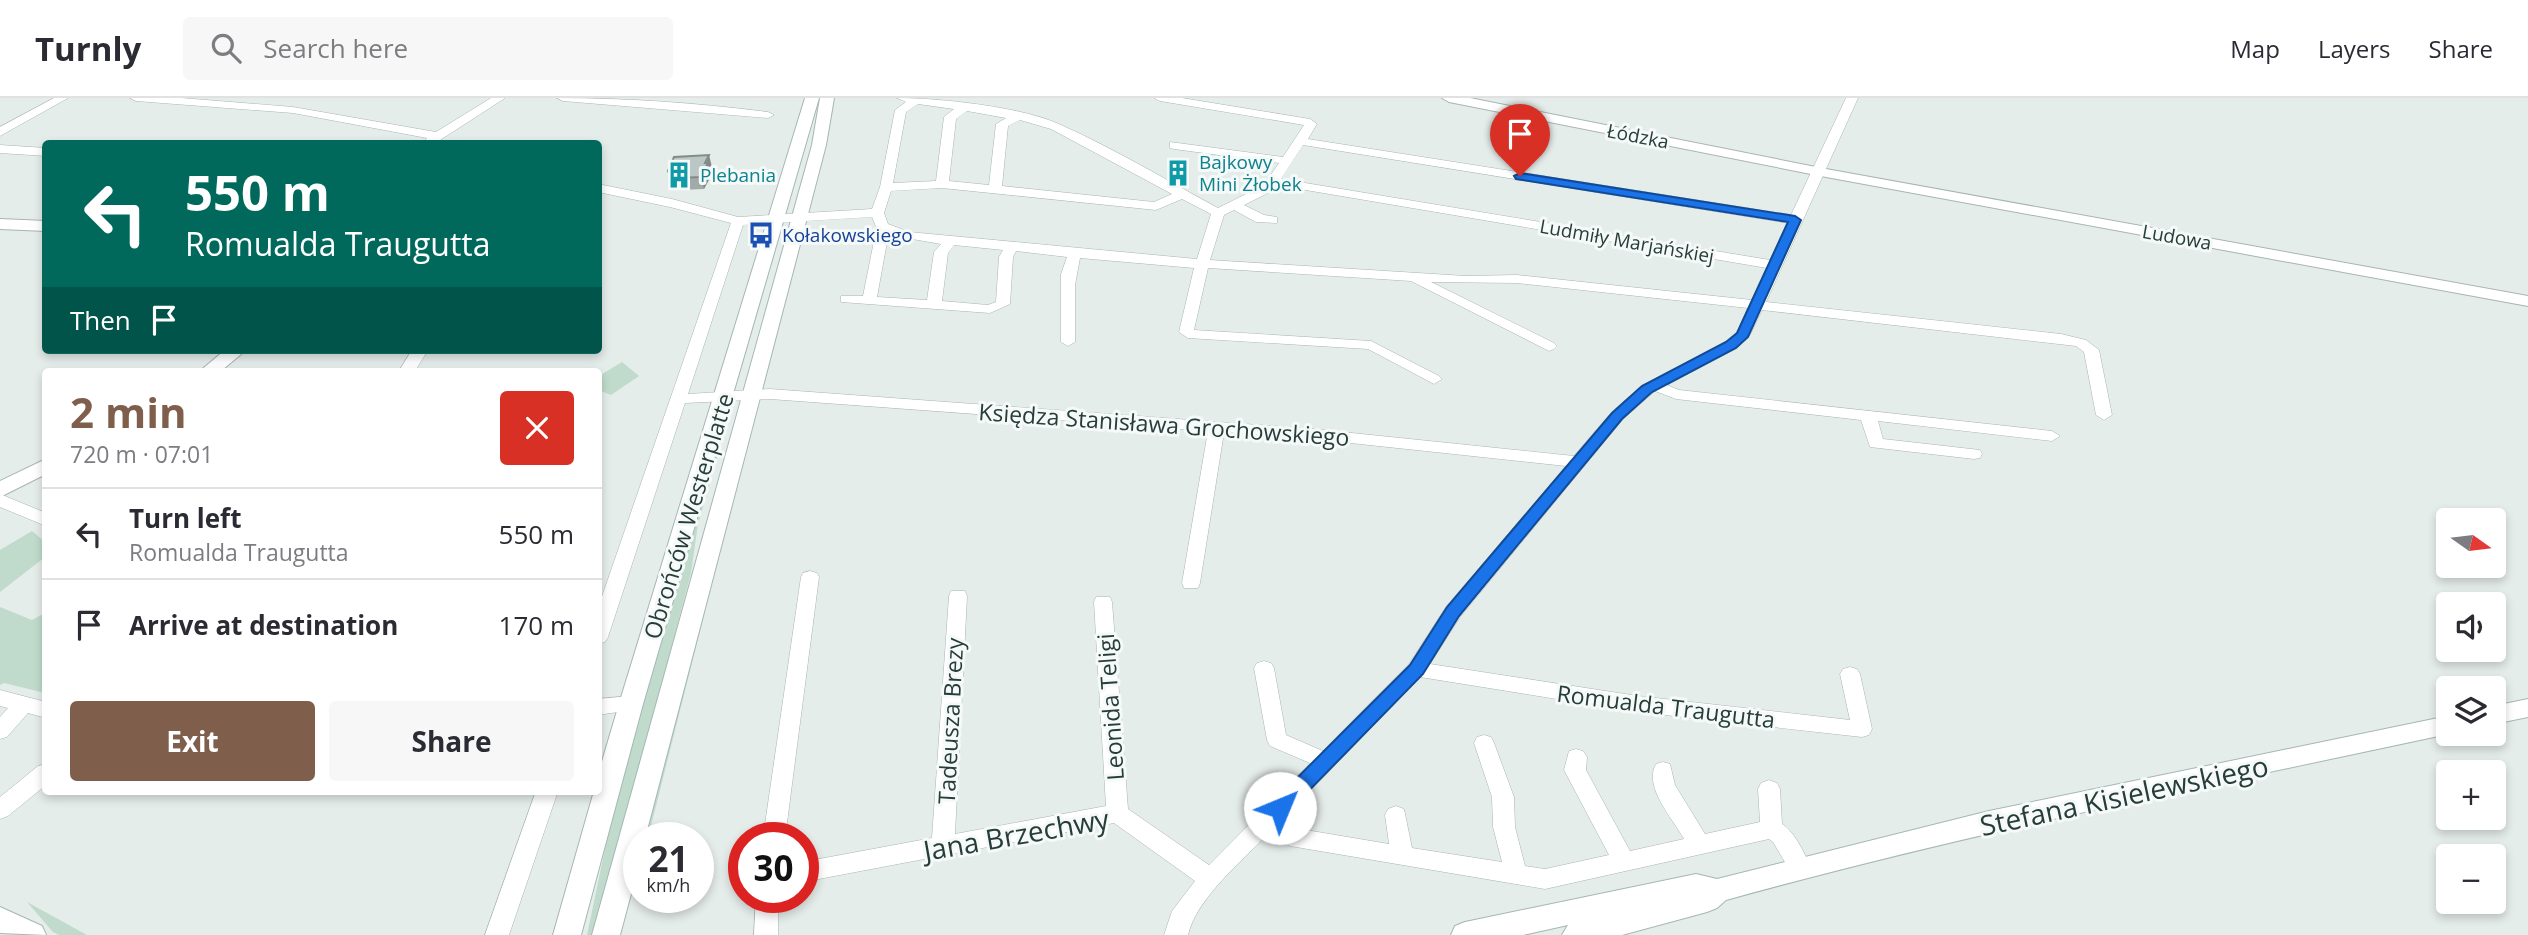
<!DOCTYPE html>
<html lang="en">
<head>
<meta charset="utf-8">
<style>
	:root { --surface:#fff; --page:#f7f7f7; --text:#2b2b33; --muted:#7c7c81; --line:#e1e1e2; --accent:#7f5e4c }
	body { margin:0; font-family:"Open Sans",sans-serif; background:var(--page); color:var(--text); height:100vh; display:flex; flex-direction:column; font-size:26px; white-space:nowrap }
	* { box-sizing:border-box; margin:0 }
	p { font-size:23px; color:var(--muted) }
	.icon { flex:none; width:38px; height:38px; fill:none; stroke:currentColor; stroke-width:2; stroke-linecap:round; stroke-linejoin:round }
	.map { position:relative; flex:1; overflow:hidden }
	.sheet { position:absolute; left:42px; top:270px; width:560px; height:427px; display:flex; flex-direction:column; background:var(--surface); border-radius:7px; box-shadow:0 4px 10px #0003 }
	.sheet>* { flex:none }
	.hud { position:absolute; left:42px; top:42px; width:560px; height:214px; border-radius:7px; box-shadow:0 4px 10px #0003; background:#00695c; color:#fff; overflow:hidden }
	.needle { width:46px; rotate:104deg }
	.controls { position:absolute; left:2436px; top:410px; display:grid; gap:14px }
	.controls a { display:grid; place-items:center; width:70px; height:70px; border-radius:7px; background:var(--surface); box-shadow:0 4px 10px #0003; font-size:35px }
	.speed { position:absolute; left:623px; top:724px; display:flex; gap:14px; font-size:35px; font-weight:700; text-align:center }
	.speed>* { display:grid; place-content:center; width:91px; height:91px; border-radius:50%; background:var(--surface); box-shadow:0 4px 10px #0003; line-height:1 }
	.speed small { font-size:18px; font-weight:400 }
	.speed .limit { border:10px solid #d22; background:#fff; color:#111 }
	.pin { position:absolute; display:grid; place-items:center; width:60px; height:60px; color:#fff; margin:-72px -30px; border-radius:50% 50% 50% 0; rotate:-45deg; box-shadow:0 0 7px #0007 }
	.pin .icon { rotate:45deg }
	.me { position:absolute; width:77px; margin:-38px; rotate:45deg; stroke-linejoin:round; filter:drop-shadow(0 0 5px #0008) }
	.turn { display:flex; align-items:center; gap:24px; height:147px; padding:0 28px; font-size:32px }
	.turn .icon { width:91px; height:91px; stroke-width:2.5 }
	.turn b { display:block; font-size:49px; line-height:60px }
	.then { display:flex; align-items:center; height:66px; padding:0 28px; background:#0003; gap:14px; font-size:26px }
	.round { display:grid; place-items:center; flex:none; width:74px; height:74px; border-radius:7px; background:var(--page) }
	.headline { display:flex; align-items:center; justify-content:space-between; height:119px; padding:0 28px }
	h1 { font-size:42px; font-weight:700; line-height:52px; color:var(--accent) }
	.primary-button { display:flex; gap:14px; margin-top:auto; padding:14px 28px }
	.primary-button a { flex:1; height:80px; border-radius:7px; background:var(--accent); color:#fff; font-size:28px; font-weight:700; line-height:80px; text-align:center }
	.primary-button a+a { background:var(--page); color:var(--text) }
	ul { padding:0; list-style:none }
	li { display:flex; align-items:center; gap:21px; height:91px; padding:0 28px; border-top:2px solid var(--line) }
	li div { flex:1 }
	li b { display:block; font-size:26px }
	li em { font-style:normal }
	header { display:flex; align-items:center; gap:42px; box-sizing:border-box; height:98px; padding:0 35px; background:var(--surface); border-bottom:2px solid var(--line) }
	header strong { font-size:33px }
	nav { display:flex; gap:38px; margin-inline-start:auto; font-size:24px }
	.search { width:490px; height:63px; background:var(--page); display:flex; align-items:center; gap:18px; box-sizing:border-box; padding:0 24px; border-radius:7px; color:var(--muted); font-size:26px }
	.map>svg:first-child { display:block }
	.green { fill:#c0dbcc }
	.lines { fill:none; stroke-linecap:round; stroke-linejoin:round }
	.minor-casing { stroke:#a8b5b2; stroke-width:1 }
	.tertiary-casing { stroke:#a8b5b2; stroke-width:2 }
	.secondary-casing { stroke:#a4b7b4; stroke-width:2 }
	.minor { fill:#fff; fill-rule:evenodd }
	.tertiary { fill:#fff; fill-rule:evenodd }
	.secondary { fill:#fff; fill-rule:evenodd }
	.wall { fill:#a0aba9 }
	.shaded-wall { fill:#828b89 }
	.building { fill:#bac7c4; stroke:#828b89; stroke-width:2 }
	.route { fill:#1a73e8; stroke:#114b97; stroke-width:2 }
	.labels { text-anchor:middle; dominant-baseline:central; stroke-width:6; stroke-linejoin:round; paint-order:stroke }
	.far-street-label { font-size:19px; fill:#263d3a; stroke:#f5f9f8 }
	.far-culture-label { font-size:19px; fill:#0d838f; stroke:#f5f9f8; text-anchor:start }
	.far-transit-label { font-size:19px; fill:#164399; stroke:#f5f9f8; text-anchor:start }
	.street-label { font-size:23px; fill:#263d3a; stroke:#f5f9f8 }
	.near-street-label { font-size:28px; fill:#263d3a; stroke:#f5f9f8 }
</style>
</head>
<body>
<header>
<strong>Turnly</strong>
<div class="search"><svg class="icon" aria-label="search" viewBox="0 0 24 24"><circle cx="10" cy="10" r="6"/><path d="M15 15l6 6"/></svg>Search here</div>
<nav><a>Map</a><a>Layers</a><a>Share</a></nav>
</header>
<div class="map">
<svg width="2528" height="837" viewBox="0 0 2528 837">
	<rect width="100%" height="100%" fill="#e5edea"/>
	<g class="green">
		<polygon points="622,264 639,278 611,297 599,292 599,278"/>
		<polygon points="723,322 728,322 698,426 691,475 595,837 587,837 617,694"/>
		<polygon points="753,322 648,740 639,740"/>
		<polygon points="32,433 45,444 45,459 0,494 0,452"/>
		<polygon points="0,509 32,522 45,515 45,595 4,585 0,587"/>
		<polygon points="27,804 87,837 59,837 53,834"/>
	</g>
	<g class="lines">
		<g class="minor-casing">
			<g id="minor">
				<polygon points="54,0 68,0 0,38 0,29"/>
				<polygon points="130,0 181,0 293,9 436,34 491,0 505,0 434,46 423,46 427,40 293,15 136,3"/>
				<path d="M557,0C628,0 698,5 768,14L774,17L768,20L563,3Z"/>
				<path d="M897,0C939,0 1024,9 1061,27C1115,51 1166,82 1218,110L1264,87L1279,65L1174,51L1170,50V44L1283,59L1304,27L1160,3L1154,0H1182L1310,21L1317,26L1308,41L1791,117L1846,0H1858L1766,204L2061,236L2086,242L2099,252L2112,317L2104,322L2096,317L2084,254L2076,248L1762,212L1750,237L1736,250L1667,287L1679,292L2052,333L2060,338L2052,343L1878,323L1883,341L1980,352L1982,356L1980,360L1974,361L1870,349L1861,322L1676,301L1655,293L1623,321L1460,519L1430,566L1638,598L1850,622L1840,576L1843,571L1850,569L1857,571L1860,576L1872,631L1869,637L1862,639L1638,614L1420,579L1281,723L1294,730L1389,746L1385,717L1388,711L1396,708L1404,711L1412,750L1502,764L1493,729L1492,699L1474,645L1477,639L1484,637L1491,639L1494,645L1514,699L1515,729L1525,768L1545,771L1609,757L1564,672L1569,653L1576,651L1583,653L1587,659L1586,672L1630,753L1684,741C1673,721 1643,689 1656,666L1663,664L1670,666L1675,687L1705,736L1760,724L1758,691L1761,685L1769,682L1777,685L1780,691L1782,726C1795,734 1804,755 1811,769L1808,776L1800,779L1792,776L1773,744L1769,741L1545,791L1290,748L1267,737C1242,763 1196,801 1188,837H1164L1172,813L1195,783L1114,725L803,784V764L932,740L949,498L951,493H965L967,498L955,736L1106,708L1094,504L1096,499H1110L1112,504L1128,711L1209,767L1310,665L1270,648L1267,642L1254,570L1257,565L1264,563L1271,565L1274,570L1286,637L1323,653L1409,566L1446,509L1566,368L1313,341L1224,334L1200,485L1198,490H1184L1182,485L1208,333L770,301L685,305L608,539L605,544L598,546V510L731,125L670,109L598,94V86L672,101L738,119L872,111L880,89L895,12L906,4ZM918,6L954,11L944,19L936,83L893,85L906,14ZM967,13L1006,20L996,26L989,87L949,83L956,21ZM1020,22L1051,31L1172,96L1154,104L1002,88L1008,28ZM1303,47L1788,125L1770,162L1281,81ZM1276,87L1767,170L1752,202L1517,177L1466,178L1210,162L1224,117L1234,112L1256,124L1277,125V119L1264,117L1244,107L1272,93ZM942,90L1156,112L1182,101L1211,116L1197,161L909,134L888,126L884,115L891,93ZM872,119L877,131L884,134L874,143L863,198H841V204L990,215L1010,206L1013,159L1016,153L1067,159L1061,176V244L1068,248L1075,244V187L1080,160L1194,170L1179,234L1188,240L1368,251L1434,286L1442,281L1439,278L1371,243L1194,232L1208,170L1411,183L1549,253L1554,251L1557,248L1554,245L1431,184L1517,185L1748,210L1737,235L1726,244L1641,288L1611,315L1574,358L1313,331L770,291L688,296L743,127ZM895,138L941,146L934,154L927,202L877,199L887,144ZM954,147L1003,152L999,159L996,204L988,207L942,203L948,155Z"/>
				<polygon points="0,47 46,50 46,58 0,55"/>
				<polygon points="412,252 428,252 415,273 399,273"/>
				<polygon points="0,396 46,415 46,428 0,409"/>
				<polygon points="810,473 817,475 819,479 785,740 763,740 801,479 803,475"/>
				<polygon points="0,592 46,604 46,620 28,615 7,639 0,641 0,619 8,610 0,608"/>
				<polygon points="631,598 638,601 641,606 638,611 598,617 598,601"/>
				<polygon points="46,666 46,687 8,718 0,721 0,699 38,668"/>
				<polygon points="536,693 558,693 509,837 485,837"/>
				<polygon points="756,800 778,800 778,837 754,837"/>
			</g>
		</g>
		<g class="tertiary-casing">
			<g id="tertiary">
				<polygon points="1442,0 1470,0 1826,71 2528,198 2528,208 1826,79 1449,4"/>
				<polygon points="0,121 46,123 46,133 0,131"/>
				<polygon points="225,252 246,252 221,273 200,273"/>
				<polygon points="46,361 46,376 0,399 0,383"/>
			</g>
		</g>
		<g class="secondary-casing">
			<g id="secondary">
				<polygon points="805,0 819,0 643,606 581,837 553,837 594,693 598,693 598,677 619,606"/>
				<polygon points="820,0 834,0 826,47 645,740 639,740 639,766 620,837 592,837 812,47"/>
				<polygon points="2528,601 2528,619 2494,626 2494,608"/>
				<path d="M2448,618V635H2452L2448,636C2206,688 1964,736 1726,802L1717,810L1707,814L1622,837H1562L1568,827L1523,837H1451L1455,828L1465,824L1696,776L1717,781L1989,713Z"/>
				<polygon points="0,809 42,828 46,837 0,835"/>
			</g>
		</g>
		<use href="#minor" class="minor"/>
		<use href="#tertiary" class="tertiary"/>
		<use href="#secondary" class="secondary"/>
	</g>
	<polygon class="wall" points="712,69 710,72 712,76 704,91 680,92 680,89 674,89 668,73"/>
	<polygon class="shaded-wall" points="709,57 712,69 710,72 712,76 704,91 701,79"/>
	<polygon class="building" points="709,57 705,65 708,65 701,79 677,80 678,78 670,77 668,73 674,59"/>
	<polygon class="route" points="1520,75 1795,118 1801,122 1748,239 1736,250 1652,294 1622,321 1459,518 1423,576 1287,715 1280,718 1273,715 1270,710 1273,704 1410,567 1447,509 1612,315 1642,288 1726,244 1737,235 1788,124 1516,81 1514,78"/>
	<defs>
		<g id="building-bare" transform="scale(2.1)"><path d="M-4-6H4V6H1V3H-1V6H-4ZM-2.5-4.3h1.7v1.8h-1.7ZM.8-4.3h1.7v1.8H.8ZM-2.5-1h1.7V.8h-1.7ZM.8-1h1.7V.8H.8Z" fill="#0f9aa8" stroke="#f5f9f8" stroke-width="2.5" paint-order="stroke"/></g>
		<g id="bus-bare" transform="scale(2.1)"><path d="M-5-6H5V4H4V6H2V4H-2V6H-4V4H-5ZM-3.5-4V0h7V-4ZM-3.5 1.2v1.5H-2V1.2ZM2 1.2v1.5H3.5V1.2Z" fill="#1a4fb4" stroke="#f5f9f8" stroke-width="2.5" paint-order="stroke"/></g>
	</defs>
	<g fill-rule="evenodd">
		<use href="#building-bare" x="1178" y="75"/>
		<use href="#building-bare" x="679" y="77"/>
		<use href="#bus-bare" x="761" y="137"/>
	</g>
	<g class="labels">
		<g class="far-street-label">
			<text transform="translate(1638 38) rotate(11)">Łódzka</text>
			<text transform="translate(2177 139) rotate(10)">Ludowa</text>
			<text transform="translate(1627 143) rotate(10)">Ludmiły Marjańskiej</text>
		</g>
		<g class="far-culture-label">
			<text x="1199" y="64">Bajkowy<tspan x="1199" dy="22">Mini Żłobek</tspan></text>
			<text x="700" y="77">Plebania</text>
		</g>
		<g class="far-transit-label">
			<text x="782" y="137">Kołakowskiego</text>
		</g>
		<g class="street-label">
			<text transform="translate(1164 326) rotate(4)">Księdza Stanisława Grochowskiego</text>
			<text transform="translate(688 418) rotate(-73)">Obrońców Westerplatte</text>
			<text transform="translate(1666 608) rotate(7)">Romualda Traugutta</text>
			<text transform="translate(1110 609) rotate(-94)">Leonida Teligi</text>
			<text transform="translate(950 623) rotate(-87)">Tadeusza Brezy</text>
		</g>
		<g class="near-street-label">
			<text transform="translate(2124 697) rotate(-12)">Stefana Kisielewskiego</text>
			<text transform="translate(1016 736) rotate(-10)">Jana Brzechwy</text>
		</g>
	</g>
</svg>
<div class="controls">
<a><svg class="needle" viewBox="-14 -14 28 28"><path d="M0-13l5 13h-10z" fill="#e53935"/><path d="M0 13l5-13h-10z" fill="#7c7c81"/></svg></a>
<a><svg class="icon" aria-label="sound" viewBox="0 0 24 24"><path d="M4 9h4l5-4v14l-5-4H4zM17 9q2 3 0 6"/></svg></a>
<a><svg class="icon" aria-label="layers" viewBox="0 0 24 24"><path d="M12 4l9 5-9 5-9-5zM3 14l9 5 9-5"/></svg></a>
<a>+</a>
<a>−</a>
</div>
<div class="speed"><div>21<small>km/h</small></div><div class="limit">30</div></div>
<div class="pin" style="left:1520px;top:78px;background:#d93025"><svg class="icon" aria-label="arrive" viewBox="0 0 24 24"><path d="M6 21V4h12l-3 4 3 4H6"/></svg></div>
<svg class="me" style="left:1280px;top:710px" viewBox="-20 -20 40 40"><circle r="19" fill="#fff"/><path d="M0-13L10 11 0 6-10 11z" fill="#1a73e8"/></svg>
<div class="hud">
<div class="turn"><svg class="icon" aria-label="left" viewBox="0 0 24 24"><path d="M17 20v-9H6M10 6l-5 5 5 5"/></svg><div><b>550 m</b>Romualda Traugutta</div></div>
<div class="then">Then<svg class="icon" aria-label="arrive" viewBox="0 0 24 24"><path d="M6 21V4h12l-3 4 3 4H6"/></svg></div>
</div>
<section class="sheet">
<div class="headline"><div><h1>2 min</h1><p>720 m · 07:01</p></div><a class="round" style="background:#d93025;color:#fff"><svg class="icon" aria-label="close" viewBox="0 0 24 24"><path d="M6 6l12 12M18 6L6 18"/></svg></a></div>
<ul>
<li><svg class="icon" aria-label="left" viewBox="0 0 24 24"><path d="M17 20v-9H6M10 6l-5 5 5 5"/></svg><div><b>Turn left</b><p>Romualda Traugutta</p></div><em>550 m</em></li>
<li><svg class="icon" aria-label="arrive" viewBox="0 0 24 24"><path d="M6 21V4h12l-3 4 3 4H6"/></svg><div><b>Arrive at destination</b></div><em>170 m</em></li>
</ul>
<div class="primary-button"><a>Exit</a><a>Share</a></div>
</section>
</div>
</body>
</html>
